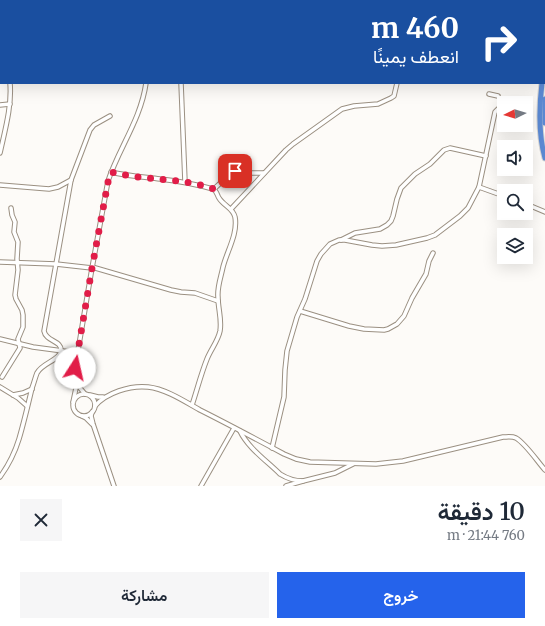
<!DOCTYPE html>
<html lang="ar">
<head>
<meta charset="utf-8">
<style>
	:root { --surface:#fff; --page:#f6f6f7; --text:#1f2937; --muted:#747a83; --accent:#2563eb }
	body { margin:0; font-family:Merriweather,Vazirmatn,serif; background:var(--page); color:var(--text); direction:rtl; height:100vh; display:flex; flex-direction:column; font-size:15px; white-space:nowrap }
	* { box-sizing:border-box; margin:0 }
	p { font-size:13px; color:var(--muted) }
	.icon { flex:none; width:22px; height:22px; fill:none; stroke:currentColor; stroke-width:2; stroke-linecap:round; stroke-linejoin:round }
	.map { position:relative; height:486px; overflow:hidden; direction:ltr }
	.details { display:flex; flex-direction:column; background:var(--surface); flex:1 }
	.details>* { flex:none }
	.hud { position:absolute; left:0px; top:0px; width:545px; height:84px; box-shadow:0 4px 16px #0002; direction:rtl; background:#1a4fa0; color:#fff; overflow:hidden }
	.needle { width:26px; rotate:265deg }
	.fabs { position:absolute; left:497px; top:96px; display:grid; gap:8px }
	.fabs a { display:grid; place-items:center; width:36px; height:36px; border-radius:0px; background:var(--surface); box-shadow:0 4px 16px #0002; font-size:20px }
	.pin { position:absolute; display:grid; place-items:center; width:34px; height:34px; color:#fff; margin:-17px; border-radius:8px; box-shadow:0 2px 6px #0006 }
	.me { position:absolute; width:44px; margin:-22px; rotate:10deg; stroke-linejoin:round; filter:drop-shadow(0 0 3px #0008) }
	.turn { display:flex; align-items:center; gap:14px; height:84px; padding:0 20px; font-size:18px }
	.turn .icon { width:52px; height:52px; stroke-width:2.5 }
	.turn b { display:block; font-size:28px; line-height:34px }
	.round { display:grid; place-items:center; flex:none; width:42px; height:42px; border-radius:0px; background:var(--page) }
	.overview { display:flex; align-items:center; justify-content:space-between; height:68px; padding:0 20px }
	h1 { font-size:24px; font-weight:600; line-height:30px }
	.action { display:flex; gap:8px; margin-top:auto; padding:8px 20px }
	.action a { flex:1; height:46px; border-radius:0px; background:var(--accent); color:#fff; font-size:16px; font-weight:600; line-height:46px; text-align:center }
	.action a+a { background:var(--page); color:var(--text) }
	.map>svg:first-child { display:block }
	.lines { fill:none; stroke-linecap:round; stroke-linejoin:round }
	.minor-casing { stroke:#9b9082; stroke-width:5.5 }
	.highway-casing { stroke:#d8d7d6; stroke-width:7 }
	.minor { stroke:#fff; stroke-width:3.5 }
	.highway { stroke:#5c8ad3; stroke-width:5 }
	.route { stroke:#e11d48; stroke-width:7; stroke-dasharray:0 12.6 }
</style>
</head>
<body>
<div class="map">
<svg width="545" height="486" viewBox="0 0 545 486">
	<rect width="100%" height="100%" fill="#fdfbf8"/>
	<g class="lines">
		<g class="minor-casing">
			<g id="minor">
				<polyline points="77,0 77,1"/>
				<polyline points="252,0 253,1"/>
				<polyline points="476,0 476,1"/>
				<polyline points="143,1 143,0"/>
				<polyline points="443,1 450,0"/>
				<polyline points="0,71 1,71"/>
				<polyline points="181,83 185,182"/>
				<polyline points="489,94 498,96"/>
				<polyline points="0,105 10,104"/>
				<path d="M0,153C5,130 12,106 10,83"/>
				<path d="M111,172C127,176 144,177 160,179C178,181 195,184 213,189C217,191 217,195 219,198C224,206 233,208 235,217C238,234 227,251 223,267C221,277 217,287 218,297C218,309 222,319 220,331C218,341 211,349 207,359C201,374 197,390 192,405"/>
				<polyline points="0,185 49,189 58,187 71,180"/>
				<polyline points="479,187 504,196"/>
				<polyline points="214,189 232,172 236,170 246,173 264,173"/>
				<polyline points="526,204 545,212"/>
				<polyline points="231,209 286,150 293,144 342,109 354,106 378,104 391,98 394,96 397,83"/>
				<polyline points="341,240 355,233 380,229 387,225 391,221 393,216 397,199 401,188 415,174 430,164 444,150 450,148 486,156"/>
				<polyline points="0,262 56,264 92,268"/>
				<polyline points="92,267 171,290 181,292 195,293 218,301"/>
				<polyline points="300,311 349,326 364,329 384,330 388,329 397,324 404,316 412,298 426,274 429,261 433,253"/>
				<polyline points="0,339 33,347 78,353"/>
				<polyline points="2,377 20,348 18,339 23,327 23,315 22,310 16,299 15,295 18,270 17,259 18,242 14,232 15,222 12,215 11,208"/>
				<polyline points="76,381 80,388 85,394"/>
				<polyline points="0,387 18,398 27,406"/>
				<circle cx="84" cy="405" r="11"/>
				<polyline points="13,395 23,393 32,389"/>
				<polyline points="90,395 98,397 103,397"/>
				<path d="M73,402L76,388L75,368L92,268L108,181C119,148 141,119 146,83"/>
				<path d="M95,406C106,393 130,385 148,387C166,389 184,401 200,410C228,424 256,439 284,454L296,459L310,462L376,464L403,461L503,437C507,437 512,436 516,438C526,444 537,461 545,470"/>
				<polyline points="92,412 91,416 93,424 114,486"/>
				<polyline points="82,416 86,418 92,424"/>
				<path d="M240,431C248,448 267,461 280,474C288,479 294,481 303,481"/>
				<polyline points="272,448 284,397 285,370 287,351 297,317 305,299 317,261 321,254 330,244 339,240 345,240 372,245 382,246 396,245 427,238 435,235 460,216 468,208 479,187 495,112 498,109"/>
				<path d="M0,477C8,466 15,452 19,439C24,422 28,405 32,388C34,383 35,378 37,373C42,363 60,360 61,351C62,340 46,342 44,331L71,180L90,130L94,125L110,116"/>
				<polyline points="201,486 234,428"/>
				<polyline points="286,486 303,481 335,473 353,464"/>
			</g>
		</g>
		<g class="highway-casing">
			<g id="highway">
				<polyline points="539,0 539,1"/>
				<polyline points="544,0 545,2"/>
				<polyline points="544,15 545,19"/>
				<polyline points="544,60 545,47"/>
				<path d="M542,83C539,108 538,133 545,158"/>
				<polyline points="545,99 545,123"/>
			</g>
		</g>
		<use href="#minor" class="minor"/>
		<use href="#highway" class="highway"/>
	</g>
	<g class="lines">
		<path class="route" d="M75,368L92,268L108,182L111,172C145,181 181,177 214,189L232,172L235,171"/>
	</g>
</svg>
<div class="fabs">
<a><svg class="needle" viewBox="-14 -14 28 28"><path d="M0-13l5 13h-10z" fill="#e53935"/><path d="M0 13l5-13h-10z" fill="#747a83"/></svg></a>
<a><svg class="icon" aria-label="sound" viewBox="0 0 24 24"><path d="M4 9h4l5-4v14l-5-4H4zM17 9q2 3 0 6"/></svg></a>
<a><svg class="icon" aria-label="search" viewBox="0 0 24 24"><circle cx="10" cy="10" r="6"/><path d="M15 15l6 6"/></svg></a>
<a><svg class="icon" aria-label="layers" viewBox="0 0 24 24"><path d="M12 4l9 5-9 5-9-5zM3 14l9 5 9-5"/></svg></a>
</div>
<div class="pin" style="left:235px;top:171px;background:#d93025"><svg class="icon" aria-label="arrive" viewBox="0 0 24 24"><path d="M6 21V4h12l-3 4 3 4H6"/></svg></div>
<svg class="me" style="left:75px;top:368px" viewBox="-20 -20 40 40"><circle r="19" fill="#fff"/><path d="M0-13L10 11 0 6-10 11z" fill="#e11d48"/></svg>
<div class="hud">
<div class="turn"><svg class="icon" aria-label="right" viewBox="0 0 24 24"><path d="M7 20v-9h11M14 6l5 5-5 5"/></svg><div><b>460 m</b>انعطف يمينًا</div></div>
</div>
</div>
<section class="details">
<div class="overview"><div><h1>10 دقيقة</h1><p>760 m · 21:44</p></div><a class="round"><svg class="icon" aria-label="close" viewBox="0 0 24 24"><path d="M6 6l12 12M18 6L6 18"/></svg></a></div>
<div class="action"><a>خروج</a><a>مشاركة</a></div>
</section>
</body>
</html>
